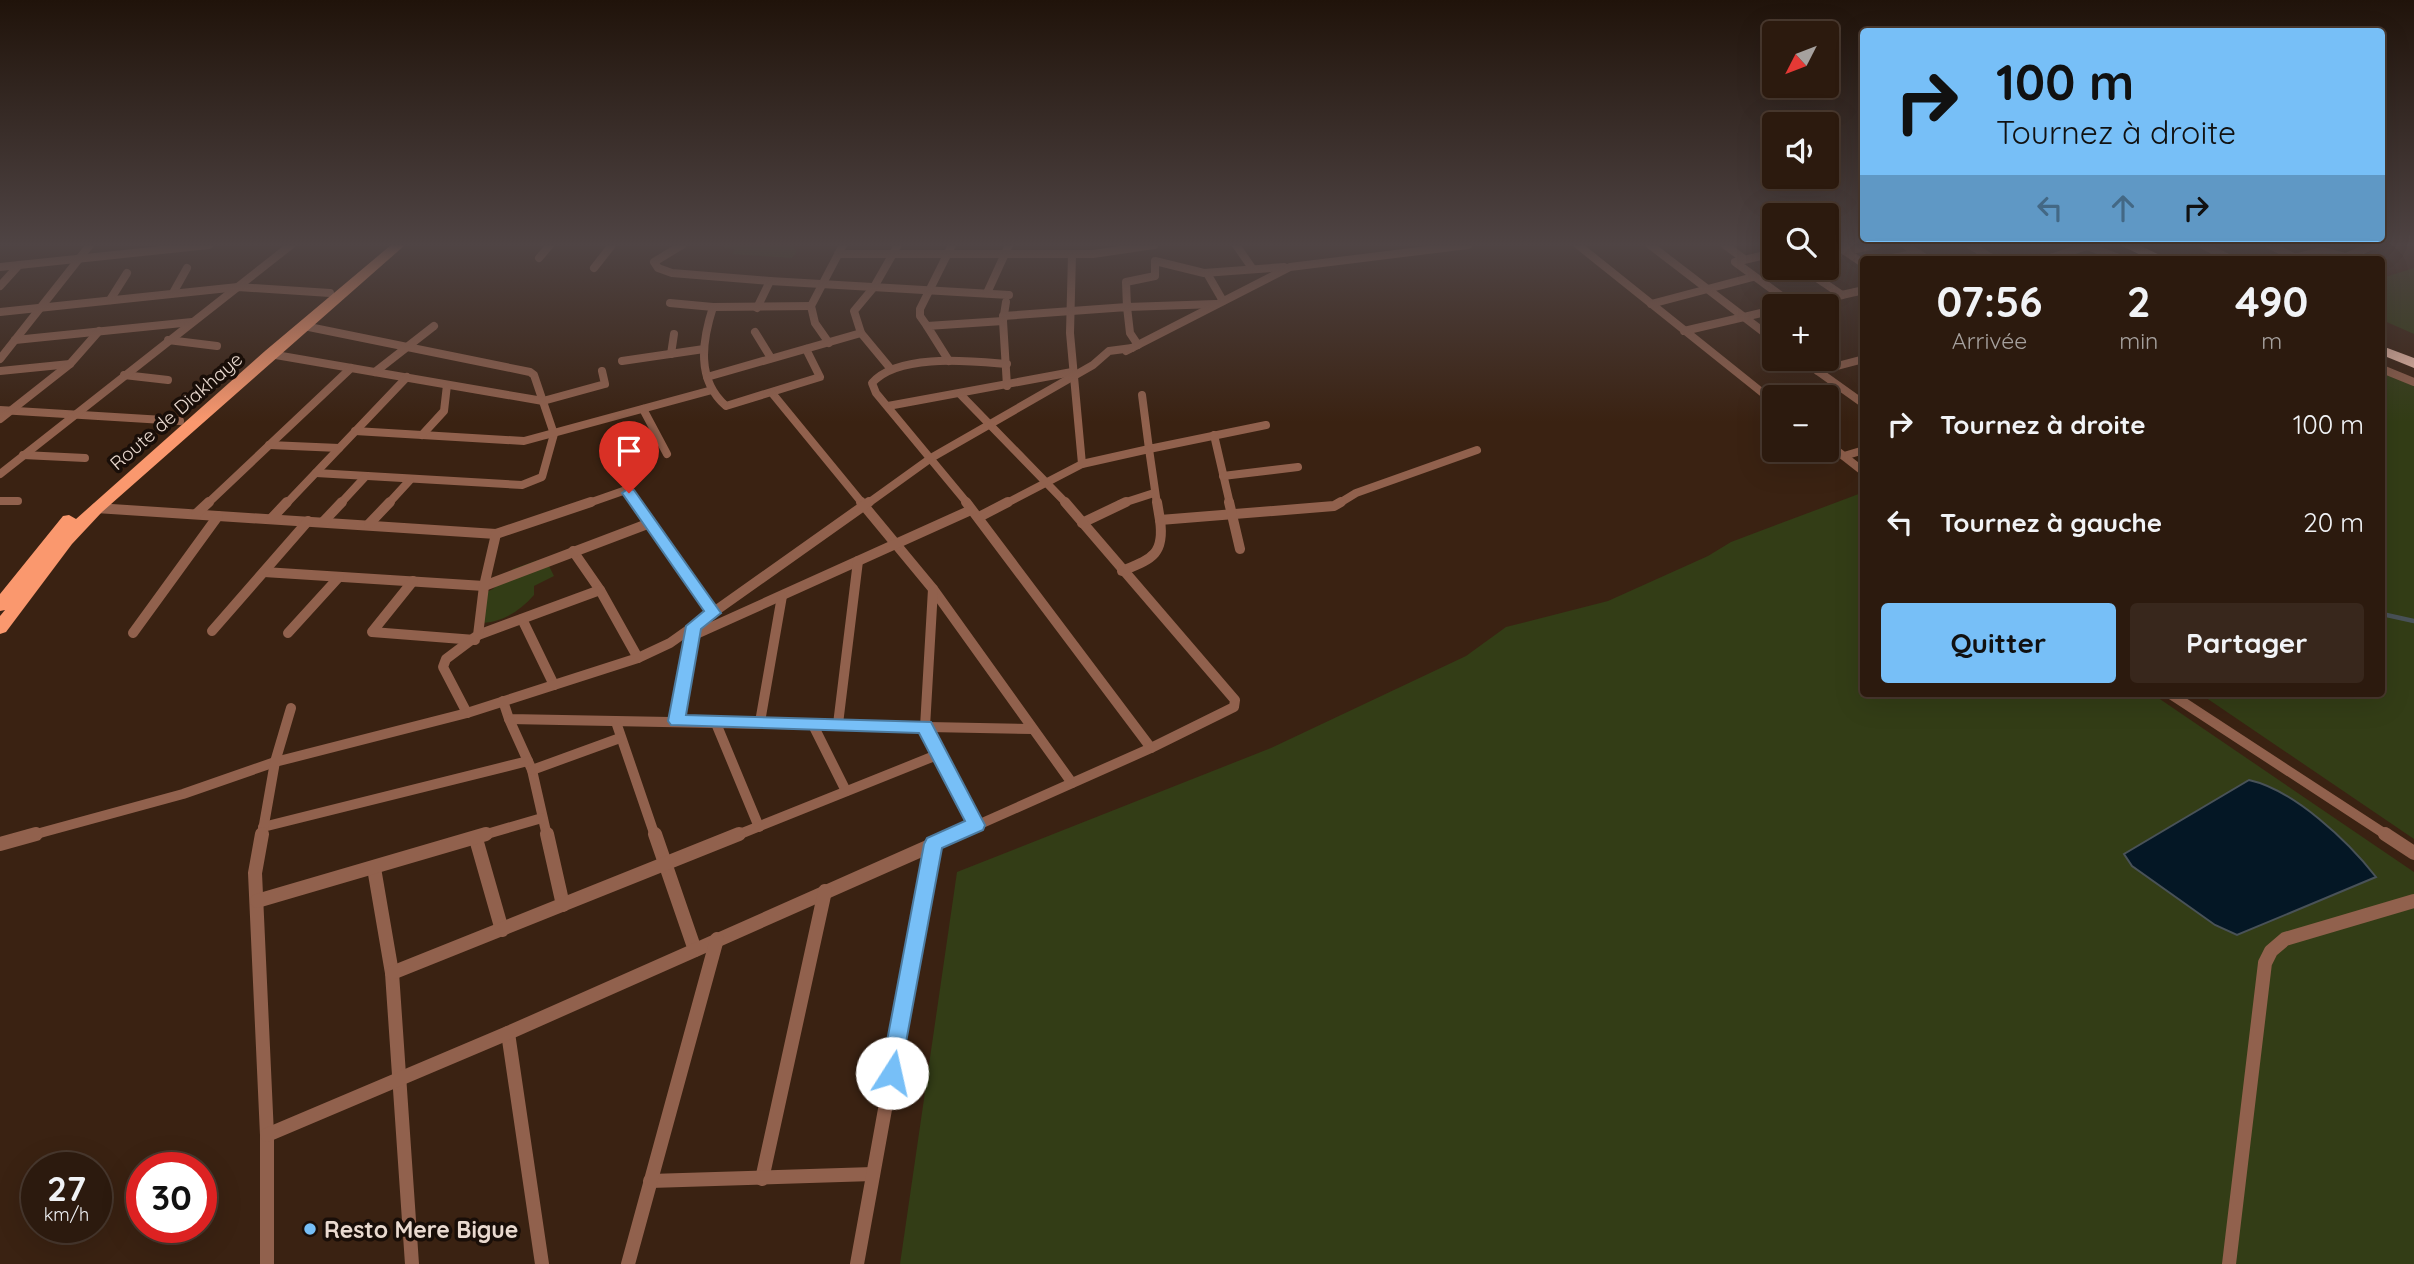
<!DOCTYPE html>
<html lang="fr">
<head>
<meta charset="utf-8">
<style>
	:root { --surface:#2c1a0e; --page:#38271c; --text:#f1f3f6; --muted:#a6a19e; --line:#48382e; --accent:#77bff7 }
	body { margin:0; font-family:Quicksand,sans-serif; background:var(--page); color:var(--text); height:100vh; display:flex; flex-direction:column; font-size:26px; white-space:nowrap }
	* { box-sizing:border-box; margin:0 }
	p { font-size:23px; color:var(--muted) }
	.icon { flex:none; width:38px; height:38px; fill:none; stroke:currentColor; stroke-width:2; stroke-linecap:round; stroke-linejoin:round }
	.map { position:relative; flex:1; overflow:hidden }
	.side { position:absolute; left:1860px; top:256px; width:525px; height:441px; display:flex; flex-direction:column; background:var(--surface); border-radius:7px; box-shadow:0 7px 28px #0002,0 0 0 2px var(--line) }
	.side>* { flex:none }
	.top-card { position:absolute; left:1860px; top:28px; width:525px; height:214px; border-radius:7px; box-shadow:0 7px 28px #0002,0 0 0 2px var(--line); background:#77bff7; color:#111; overflow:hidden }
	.needle { width:46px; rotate:228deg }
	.buttons { position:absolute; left:1762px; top:21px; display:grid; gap:14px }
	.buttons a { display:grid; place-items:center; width:77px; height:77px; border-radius:7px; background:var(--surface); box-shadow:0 7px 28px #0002,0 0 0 2px var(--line); font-size:35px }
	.speed { position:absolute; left:21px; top:1152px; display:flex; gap:14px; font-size:35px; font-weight:700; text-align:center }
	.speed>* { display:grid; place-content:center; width:91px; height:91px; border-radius:50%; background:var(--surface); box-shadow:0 7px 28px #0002,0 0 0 2px var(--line); line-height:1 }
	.speed small { font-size:18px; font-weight:400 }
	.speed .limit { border:10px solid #d22; background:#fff; color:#111 }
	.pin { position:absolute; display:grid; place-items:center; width:60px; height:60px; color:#fff; margin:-72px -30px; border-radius:50% 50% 50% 0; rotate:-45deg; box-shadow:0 0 7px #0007 }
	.pin .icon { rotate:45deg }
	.me { position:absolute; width:77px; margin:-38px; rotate:10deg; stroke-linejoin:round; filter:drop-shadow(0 0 5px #0008) }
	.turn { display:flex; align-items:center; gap:24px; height:147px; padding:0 21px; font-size:32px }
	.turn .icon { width:91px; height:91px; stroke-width:2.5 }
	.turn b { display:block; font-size:49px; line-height:60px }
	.lanes { display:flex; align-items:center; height:66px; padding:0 21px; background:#0003; justify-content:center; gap:35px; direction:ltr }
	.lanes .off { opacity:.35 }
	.eta { display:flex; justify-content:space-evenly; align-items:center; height:119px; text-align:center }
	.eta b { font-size:42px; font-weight:700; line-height:49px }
	.primary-button { display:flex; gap:14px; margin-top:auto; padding:14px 21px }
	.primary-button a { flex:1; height:80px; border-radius:7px; background:var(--accent); color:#111; font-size:28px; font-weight:700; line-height:80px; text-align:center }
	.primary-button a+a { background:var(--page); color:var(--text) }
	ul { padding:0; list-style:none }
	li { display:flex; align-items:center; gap:21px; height:98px; padding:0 21px }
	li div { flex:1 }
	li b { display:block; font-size:26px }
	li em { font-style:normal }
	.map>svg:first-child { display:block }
	.green { fill:#333d16 }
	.water { fill:#041725; stroke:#495258; stroke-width:2 }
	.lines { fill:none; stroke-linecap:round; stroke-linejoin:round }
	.stream { stroke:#495258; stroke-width:4.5 }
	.minor-far2 { stroke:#91614d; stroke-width:8 }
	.minor-far1 { stroke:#91614d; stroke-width:10 }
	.minor { stroke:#91614d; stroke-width:14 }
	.primary { fill:#fa986e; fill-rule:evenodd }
	.motorway { fill:#f5c4b1; fill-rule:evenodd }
	.route { fill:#77bff7; stroke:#4d7ca1; stroke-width:2 }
	.poi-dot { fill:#77bff7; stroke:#190e08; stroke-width:2.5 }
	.labels { text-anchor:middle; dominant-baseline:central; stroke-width:7; stroke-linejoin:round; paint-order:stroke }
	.street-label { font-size:19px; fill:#eadad0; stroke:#190e08 }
	.near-poi-label { font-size:23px; font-weight:bold; fill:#eadad0; stroke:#190e08; text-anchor:start }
</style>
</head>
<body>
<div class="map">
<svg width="2414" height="1264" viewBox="0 0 2414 1264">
	<rect width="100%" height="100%" fill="#3a2212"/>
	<g class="green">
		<polygon points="792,245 797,251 792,258 732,254 735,250 720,246"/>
		<polygon points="2414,268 2414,334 2382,320 2382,278"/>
		<polygon points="2382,372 2414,386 2414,839 2199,693 2382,693"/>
		<polygon points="1864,492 1864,693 2151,693 2414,872 2414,1264 900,1264 957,872 1271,748 1466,656 1506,627 1608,601 1708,556 1731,542"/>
		<path d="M538,560L548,564L554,576L534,586V595C518,613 500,624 475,623L480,595L493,589L513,569Z"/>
	</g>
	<path class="water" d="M2249,780C2294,790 2348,841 2376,877L2237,935L2215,925L2132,866L2124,854Z"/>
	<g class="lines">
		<polyline class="stream" points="2382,614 2414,621"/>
		<g class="minor-far2">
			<polyline points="682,245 654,262 658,268 672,273 770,281 757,308"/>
			<polyline points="1236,245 1252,268"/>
			<polyline points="1578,245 1774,402"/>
			<polyline points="1650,245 1774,340"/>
			<polyline points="1725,245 1744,259"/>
			<polyline points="1836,245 1864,264"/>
			<polyline points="1905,245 1927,259"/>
			<polyline points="1970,245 1993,259"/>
			<polyline points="2085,245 2121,259"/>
			<polyline points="2203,245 2230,259"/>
			<polyline points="2270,245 2297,259"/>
			<polyline points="1845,251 1877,245"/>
			<polyline points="1774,253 1735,262 1795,306"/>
			<polyline points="838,254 1093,254 1154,245"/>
			<polyline points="1072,254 1070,333 1082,464"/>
			<polyline points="539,258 550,245"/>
			<polyline points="2294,258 2323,251 2346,257 2374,245"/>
			<polyline points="1888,259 1918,253"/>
			<polyline points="2047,259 2087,246"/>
			<polyline points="0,267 209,245"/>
			<polyline points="594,268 612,245"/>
			<polyline points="1802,268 1842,295"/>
			<polyline points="1208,275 1223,301"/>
			<polyline points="770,281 1009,295"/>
			<polyline points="0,286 19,265"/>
			<polyline points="173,293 187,268"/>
			<polyline points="987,293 1009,245"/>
			<polyline points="110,300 127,273"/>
			<polyline points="1006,302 1003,321 1007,386"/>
			<polyline points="670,303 713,307 811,306"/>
			<polyline points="1216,304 1127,307 1126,282 1155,276 1155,261 1204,273 1284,267"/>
			<polyline points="1651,304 1753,277"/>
			<polyline points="1793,306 1864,290"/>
			<path d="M713,307C702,341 696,380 726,406L820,377L806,349"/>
			<polyline points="0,312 238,287 330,293"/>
			<polyline points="1003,316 1127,307 1130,333 1138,345"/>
			<polyline points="304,326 530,372 534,375 554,434 542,477 522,485 316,473"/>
			<polyline points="927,326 920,316 920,309 952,245"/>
			<polyline points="1684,331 1774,310"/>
			<polyline points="755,332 771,358"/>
			<polyline points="15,340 192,322"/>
			<polyline points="168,340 217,346"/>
			<polyline points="829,343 815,323 811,306 843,245"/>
			<polyline points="1126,351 1290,267 1468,245"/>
			<polyline points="270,354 543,401 605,384 602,371"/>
			<polyline points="671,354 674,334"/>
			<polyline points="0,359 90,245"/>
			<polyline points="1801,359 1864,404"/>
			<polyline points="622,361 704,349"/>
			<polyline points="949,361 927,326 1003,321"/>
			<polyline points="890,368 861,333 854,311 874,287 898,245"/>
			<polyline points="2382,369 2414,382"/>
			<polyline points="0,371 70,364"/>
			<polyline points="1818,371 1864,359"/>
			<polyline points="375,372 434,326"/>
			<polyline points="124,375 168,380"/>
			<polyline points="707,377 861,333"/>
			<polyline points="772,393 863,504"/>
			<polyline points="960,394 1067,504"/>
			<polyline points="1142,395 1149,449 1266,425"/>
			<polyline points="888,406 1072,372"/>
			<polyline points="643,409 667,454"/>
			<polyline points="0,410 180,421"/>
			<polyline points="0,419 70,364 99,331"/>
			<polyline points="355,431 524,441 712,390"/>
			<polyline points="422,435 444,411 447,385"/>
			<polyline points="1214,435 1230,504"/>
			<polyline points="1827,443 1864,472"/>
			<polyline points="269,445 339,448"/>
			<polyline points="23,455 85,458"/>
			<polyline points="1844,456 1864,450"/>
			<polyline points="0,474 291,245"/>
			<polyline points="1223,476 1298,467"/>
			<polyline points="0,501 18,501"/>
			<polyline points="207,504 351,368"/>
			<polyline points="286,504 407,377"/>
			<polyline points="340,504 365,477"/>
			<polyline points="388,504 410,480"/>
			<polyline points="586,504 626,490 636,504"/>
			<polyline points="867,504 931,458 1093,365 1109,351 1132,348"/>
			<path d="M968,504L876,393L872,383C898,353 970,361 1007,364"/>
			<polyline points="1005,504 1082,464 1149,449 1157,504"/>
			<polyline points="1120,504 1154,493"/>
			<polyline points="1338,504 1356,493 1477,450"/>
		</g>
		<g class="minor-far1">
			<polyline points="634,502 713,613"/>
			<polyline points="861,502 933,589 1072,783"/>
			<polyline points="966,502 1151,748"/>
			<polyline points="1157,502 1160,520 1334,506 1341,502"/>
			<polyline points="1229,502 1240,549"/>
			<polyline points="96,508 496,534 591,502"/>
			<polyline points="196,514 209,502"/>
			<polyline points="979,517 1008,502"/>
			<polyline points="271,519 287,502"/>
			<polyline points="324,521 342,502"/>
			<polyline points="1082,523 1126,502"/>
			<polyline points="369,524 390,502"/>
			<polyline points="573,551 600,590 638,658"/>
			<path d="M1122,571C1151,559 1165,555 1160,520"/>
			<polyline points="264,572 484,586 650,523"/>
			<polyline points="413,581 372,632 475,640"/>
			<polyline points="933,589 925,727 976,825"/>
			<polyline points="522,619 554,685"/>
			<polyline points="212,631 308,521"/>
			<polyline points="133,633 218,516"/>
			<polyline points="288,633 339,577"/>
			<polyline points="478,635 600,590"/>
			<polyline points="694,635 971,510"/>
			<polyline points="2169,693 2388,836"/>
			<polyline points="503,701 509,719 1032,729"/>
			<polyline points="467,713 443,667 446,659 478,635 484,586 496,534"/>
			<polyline points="509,719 532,770 547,836"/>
			<polyline points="677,721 694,631"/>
			<polyline points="715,721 759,827"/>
			<polyline points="616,722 655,836"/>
			<polyline points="760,722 782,596"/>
			<polyline points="812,723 846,791"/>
			<polyline points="838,724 858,561"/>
			<polyline points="532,770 620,738"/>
			<polyline points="263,827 528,761"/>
			<polyline points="29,836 183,794 275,762 467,713 638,658 670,643 869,502"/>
			<polyline points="262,836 275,762 291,708"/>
			<polyline points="480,836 542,818"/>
			<polyline points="735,836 937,755"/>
			<polyline points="953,836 1151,748 1234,707 1235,700 1065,502"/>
		</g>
		<g class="minor">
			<polyline points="262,834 255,873 267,1135 267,1264"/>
			<polyline points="547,834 563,905"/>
			<polyline points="655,834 695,950"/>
			<polyline points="2385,834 2414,853"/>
			<polyline points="476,839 502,930"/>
			<polyline points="0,844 36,834"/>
			<polyline points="374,868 392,973 412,1264"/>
			<polyline points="257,901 486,834"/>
			<polyline points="392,973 739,834"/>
			<polyline points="508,1033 542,1264"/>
			<polyline points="267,1135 508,1033 957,834"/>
			<polyline points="762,1179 825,891"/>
			<polyline points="650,1181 873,1174"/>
			<polyline points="628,1264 717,939"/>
			<polyline points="857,1264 933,844"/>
			<polyline points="2229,1264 2265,963 2271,951 2285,939 2414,901"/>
		</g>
		<polygon class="primary" points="391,245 405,245 102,512 72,544 6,632 0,634 0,616 5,610 0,611 0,594 63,516 69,515 76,519 265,351"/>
		<g class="motorway">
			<polygon points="2120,245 2139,245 2168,259 2149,259"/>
			<polygon points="2382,346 2414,358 2414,368 2382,355"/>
		</g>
	</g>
	<linearGradient id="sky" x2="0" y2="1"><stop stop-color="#20130a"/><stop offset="0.58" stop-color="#4f4444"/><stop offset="1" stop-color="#4f4444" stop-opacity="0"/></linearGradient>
	<rect width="2414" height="422" fill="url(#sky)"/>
	<polygon class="route" points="629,488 634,490 721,613 701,629 686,715 931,722 985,825 983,830 942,848 899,1080 892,1083 884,1080 881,1073 924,844 927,838 965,821 919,733 671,725 668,721 686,626 704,611 622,493"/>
	<circle class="poi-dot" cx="310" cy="1229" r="7"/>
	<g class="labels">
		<g class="street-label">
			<text transform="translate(176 411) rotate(-41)">Route de Diakhaye</text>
		</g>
		<g class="near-poi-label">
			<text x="324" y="1229">Resto Mere Bigue</text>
		</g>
	</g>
</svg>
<div class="buttons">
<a><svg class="needle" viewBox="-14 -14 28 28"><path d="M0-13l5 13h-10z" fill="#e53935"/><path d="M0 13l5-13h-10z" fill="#a6a19e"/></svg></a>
<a><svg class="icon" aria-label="sound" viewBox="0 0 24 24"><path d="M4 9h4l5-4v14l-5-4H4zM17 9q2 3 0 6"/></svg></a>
<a><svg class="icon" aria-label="search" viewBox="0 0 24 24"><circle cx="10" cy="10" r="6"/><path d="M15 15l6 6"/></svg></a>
<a>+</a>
<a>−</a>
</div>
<div class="speed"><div>27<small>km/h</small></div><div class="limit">30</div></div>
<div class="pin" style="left:629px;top:493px;background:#d93025"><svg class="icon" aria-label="arrive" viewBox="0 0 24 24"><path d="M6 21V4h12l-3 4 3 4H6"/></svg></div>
<svg class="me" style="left:892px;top:1073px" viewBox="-20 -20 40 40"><circle r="19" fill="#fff"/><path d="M0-13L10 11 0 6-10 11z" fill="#77bff7"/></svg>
<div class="top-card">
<div class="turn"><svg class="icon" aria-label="right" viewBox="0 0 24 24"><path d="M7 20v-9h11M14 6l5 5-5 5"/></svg><div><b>100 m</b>Tournez à droite</div></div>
<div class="lanes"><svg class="icon off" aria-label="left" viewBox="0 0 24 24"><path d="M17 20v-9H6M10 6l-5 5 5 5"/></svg><svg class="icon off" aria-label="ahead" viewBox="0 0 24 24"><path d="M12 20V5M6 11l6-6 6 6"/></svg><svg class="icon" aria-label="right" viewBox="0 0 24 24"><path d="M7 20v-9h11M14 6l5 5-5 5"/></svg></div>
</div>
<section class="side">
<div class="eta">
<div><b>07:56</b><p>Arrivée</p></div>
<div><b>2</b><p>min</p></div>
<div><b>490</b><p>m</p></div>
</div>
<ul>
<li><svg class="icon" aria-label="right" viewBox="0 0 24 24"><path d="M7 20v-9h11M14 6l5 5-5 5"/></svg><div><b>Tournez à droite</b></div><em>100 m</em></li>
<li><svg class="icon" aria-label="left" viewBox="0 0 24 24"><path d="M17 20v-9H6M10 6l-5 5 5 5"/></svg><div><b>Tournez à gauche</b></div><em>20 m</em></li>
</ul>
<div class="primary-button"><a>Quitter</a><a>Partager</a></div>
</section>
</div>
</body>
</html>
